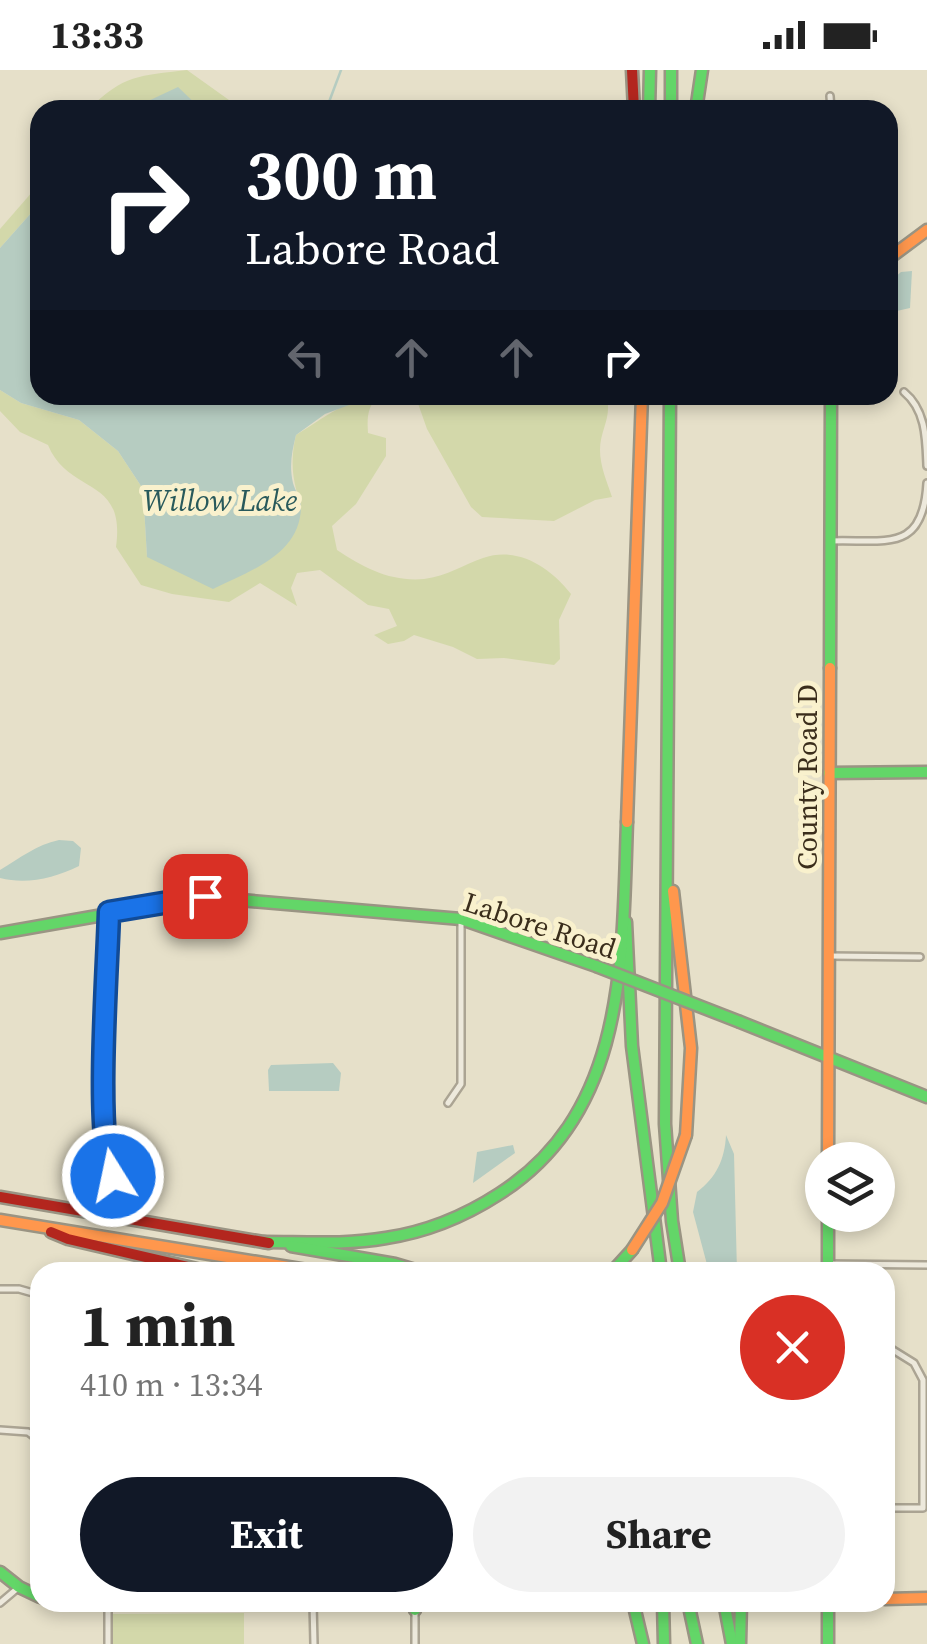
<!DOCTYPE html>
<html lang="en">
<head>
<meta charset="utf-8">
<style>
	:root { --surface:#fff; --page:#f2f2f2; --text:#222; --muted:#767676; --accent:#111827 }
	body { margin:0; font-family:"Source Serif 4",serif; background:var(--page); color:var(--text); height:100vh; display:flex; flex-direction:column; font-size:38px; white-space:nowrap }
	* { box-sizing:border-box; margin:0 }
	p { font-size:32px; color:var(--muted) }
	.icon { flex:none; width:55px; height:55px; fill:none; stroke:currentColor; stroke-width:2; stroke-linecap:round; stroke-linejoin:round }
	.map { position:relative; flex:1; overflow:hidden }
	.sheet { position:absolute; left:30px; top:1192px; width:865px; height:350px; display:flex; flex-direction:column; background:var(--surface); border-radius:30px; box-shadow:0 5px 15px #0003 }
	.sheet>* { flex:none }
	.banner { position:absolute; left:30px; top:30px; width:868px; height:305px; border-radius:30px; box-shadow:0 5px 15px #0003; background:#111827; color:#fff; overflow:hidden }
	.tools { position:absolute; left:805px; top:1072px; display:grid; gap:20px }
	.tools a { display:grid; place-items:center; width:90px; height:90px; border-radius:50%; background:var(--surface); box-shadow:0 5px 15px #0003; font-size:50px }
	.pin { position:absolute; display:grid; place-items:center; width:85px; height:85px; color:#fff; margin:-42px; border-radius:20px; box-shadow:0 5px 15px #0006 }
	.me { position:absolute; width:110px; margin:-55px; rotate:350deg; stroke-linejoin:round; filter:drop-shadow(0 0 8px #0008) }
	.turn { display:flex; align-items:center; gap:35px; height:210px; padding:0 50px; font-size:45px }
	.turn .icon { width:130px; height:130px; stroke-width:2.5 }
	.turn b { display:block; font-size:70px; line-height:85px }
	.lanes { display:flex; align-items:center; height:95px; padding:0 50px; background:#0003; justify-content:center; gap:50px; direction:ltr }
	.lanes .off { opacity:.35 }
	.round { display:grid; place-items:center; flex:none; width:105px; height:105px; border-radius:52px; background:var(--page) }
	.head { display:flex; align-items:center; justify-content:space-between; height:170px; padding:0 50px }
	h1 { font-size:60px; font-weight:700; line-height:75px }
	.action { display:flex; gap:20px; margin-top:auto; padding:20px 50px }
	.action a { flex:1; height:115px; border-radius:60px; background:var(--accent); color:#fff; font-size:40px; font-weight:700; line-height:115px; text-align:center }
	.action a+a { background:var(--page); color:var(--text) }
	.status { display:flex; justify-content:space-between; align-items:center; height:70px; padding:0 50px; background:var(--surface); direction:ltr }
	.status svg { height:28px; fill:currentColor }
	.map>svg:first-child { display:block }
	.green { fill:#d3d8aa }
	.water { fill:#b6ccc1 }
	.lines { fill:none; stroke-linecap:round; stroke-linejoin:round }
	.stream { stroke:#b6ccc1; stroke-width:2.5 }
	.street-casing { stroke:#aba493; stroke-width:10 }
	.fast-casing { stroke:#9a9483; stroke-width:15 }
	.slow-casing { stroke:#9a9483; stroke-width:15 }
	.jam-casing { stroke:#9a9483; stroke-width:15 }
	.street { stroke:#ede9dc; stroke-width:5 }
	.fast { stroke:#63d668; stroke-width:10 }
	.slow { stroke:#ff974d; stroke-width:10 }
	.jam { stroke:#b3261e; stroke-width:10 }
	.fast-bridge-casing { stroke:#9a9483; stroke-width:15; stroke-linecap:butt }
	.slow-bridge-casing { stroke:#9a9483; stroke-width:15; stroke-linecap:butt }
	.fast-bridge { stroke:#63d668; stroke-width:10 }
	.slow-bridge { stroke:#ff974d; stroke-width:10 }
	.route-casing { stroke:#114b97; stroke-width:25 }
	.route { stroke:#1a73e8; stroke-width:18 }
	.labels { text-anchor:middle; dominant-baseline:central; stroke-width:10; stroke-linejoin:round; paint-order:stroke }
	.street-label { font-size:28px; fill:#3a2d1b; stroke:#f9f1cd }
	.water-label { font-size:30px; font-style:italic; fill:#28595b; stroke:#f9f1cd }
</style>
</head>
<body>
<div class="status"><b>13:33</b><svg viewBox="0 0 49 12"><path d="M0 12V9h3v3zM5 12V6h3v6zM10 12V3h3v9zM15 12V0h3v12zM26 1h20v11H26zM47 4h2v5h-2z"/></svg></div>
<div class="map">
<svg width="927" height="1574" viewBox="0 0 927 1574">
	<rect width="100%" height="100%" fill="#e6e0c9"/>
	<g class="green">
		<path d="M187,0L243,40H202L178,18L129,40H88C124,4 139,6 187,0Z"/>
		<polygon points="40,113 40,133 0,178 0,159"/>
		<path d="M0,320L21,333L79,350L118,381L143,419L147,487L301,435C292,410 290,390 296,365C321,350 352,325 381,325C367,334 367,348 368,363L386,368V386L356,434L332,456L337,480C364,498 391,512 424,509C447,506 463,495 483,488C518,476 550,497 571,524L559,550L560,589L554,595L504,588L477,589L453,577L414,565L404,571L388,574L374,565L397,556L389,539L368,535L320,500L297,503L291,518L297,536L260,513L229,532L172,524L141,515L116,477C126,405 69,426 48,375L20,362L0,341Z"/>
		<path d="M415,325H606C613,347 600,359 600,380C600,396 607,412 612,427L595,430L554,451L482,447L471,437L427,359Z"/>
		<polygon points="244,1543 244,1574 113,1574 113,1544"/>
	</g>
	<g class="water">
		<polygon points="178,17 202,40 129,40"/>
		<path d="M40,133V325H364L349,335L325,344L296,365C292,381 289,396 293,413C295,420 300,428 301,436C301,485 249,501 213,519L147,487L143,419L118,381L79,350L21,333L0,320V178Z"/>
		<polygon points="912,201 910,238 888,243 888,213 901,202"/>
		<path d="M59,770L73,771L81,778L79,796C54,808 27,815 0,808V800C20,788 36,775 59,770Z"/>
		<polygon points="333,993 341,1003 339,1021 269,1021 268,1000 271,995"/>
		<path d="M726,1065L734,1084L737,1202H709L693,1142L697,1122C716,1108 725,1089 726,1065Z"/>
		<polygon points="513,1075 515,1083 473,1113 477,1082"/>
	</g>
	<g class="lines">
		<polyline class="stream" points="326,40 341,0"/>
		<g class="street-casing">
			<g id="street">
				<polyline points="830,26 831,40"/>
				<path d="M904,322C926,340 926,369 927,396"/>
				<path d="M830,471C886,469 923,484 927,413"/>
				<path d="M109,845C108,894 94,1073 113,1106"/>
				<polyline points="829,886 920,887"/>
				<polyline points="448,1033 461,1014 461,849"/>
				<polyline points="828,1194 927,1195"/>
				<polyline points="0,1219 19,1219 40,1225"/>
				<polyline points="885,1275 914,1293 923,1310 923,1438 885,1438"/>
				<polyline points="0,1360 28,1362 40,1371"/>
				<polyline points="0,1533 19,1517"/>
				<polyline points="313,1533 314,1574"/>
				<polyline points="415,1540 415,1574"/>
				<polyline points="108,1574 108,1532"/>
			</g>
		</g>
		<g class="fast-casing">
			<g id="fast">
				<polyline points="671,0 671,40"/>
				<polyline points="649,40 650,0"/>
				<polyline points="696,40 702,0"/>
				<polyline points="670,325 665,1054 672,1151 680,1202"/>
				<polyline points="830,598 831,325"/>
				<polyline points="829,703 927,702"/>
				<polyline points="626,852 632,976 661,1202"/>
				<polyline points="0,863 205,827 461,849 596,896"/>
				<polyline points="740,952 927,1027"/>
				<polyline points="828,1145 828,1202"/>
				<path d="M264,1172C305,1172 346,1175 386,1168C426,1162 465,1146 499,1124C628,1042 622,888 627,752"/>
				<polyline points="291,1176 395,1194 422,1202"/>
				<polyline points="612,1202 632,1180"/>
				<polyline points="0,1502 19,1517 40,1527"/>
				<polyline points="61,1532 415,1533 415,1540"/>
				<polyline points="633,1532 643,1574"/>
				<polyline points="663,1532 664,1574"/>
				<polyline points="688,1532 697,1574"/>
				<polyline points="724,1532 732,1574"/>
				<polyline points="828,1532 828,1574"/>
				<polyline points="740,1574 741,1532"/>
			</g>
		</g>
		<g class="slow-casing">
			<g id="slow">
				<polyline points="888,189 927,160"/>
				<polyline points="627,752 642,325"/>
				<polyline points="673,821 691,978 686,1065"/>
				<polyline points="828,1090 830,598"/>
				<polyline points="0,1150 319,1202"/>
				<polyline points="885,1529 927,1528"/>
			</g>
		</g>
		<g class="jam-casing">
			<g id="jam">
				<polyline points="632,0 634,40"/>
				<polyline points="0,1127 269,1173"/>
				<polyline points="51,1162 68,1169 210,1202"/>
			</g>
		</g>
		<use href="#street" class="street"/>
		<use href="#fast" class="fast"/>
		<use href="#slow" class="slow"/>
		<use href="#jam" class="jam"/>
		<g class="fast-bridge-casing">
			<polyline id="fast-bridge" points="596,896 740,952"/>
		</g>
		<g class="slow-bridge-casing">
			<polyline id="slow-bridge" points="632,1180 662,1133 686,1065"/>
		</g>
		<use href="#fast-bridge" class="fast-bridge"/>
		<use href="#slow-bridge" class="slow-bridge"/>
	</g>
	<g class="lines">
		<g class="route-casing">
			<path id="route" d="M113,1106C94,1073 108,891 109,842L205,826"/>
		</g>
		<use href="#route" class="route"/>
	</g>
	<g class="labels">
		<g class="street-label">
			<text transform="translate(807 707) rotate(-90)">County Road D</text>
			<text transform="translate(540 855) rotate(18)">Labore Road</text>
		</g>
		<g class="water-label">
			<text x="220" y="430">Willow Lake</text>
		</g>
	</g>
</svg>
<div class="tools">
<a><svg class="icon" aria-label="layers" viewBox="0 0 24 24"><path d="M12 4l9 5-9 5-9-5zM3 14l9 5 9-5"/></svg></a>
</div>
<div class="pin" style="left:205px;top:826px;background:#d93025"><svg class="icon" aria-label="arrive" viewBox="0 0 24 24"><path d="M6 21V4h12l-3 4 3 4H6"/></svg></div>
<svg class="me" style="left:113px;top:1106px" viewBox="-20 -20 40 40"><circle r="17" fill="#1a73e8" stroke="#fff" stroke-width="3"/><path d="M0-11L8 9 0 5-8 9z" fill="#fff"/></svg>
<div class="banner">
<div class="turn"><svg class="icon" aria-label="right" viewBox="0 0 24 24"><path d="M7 20v-9h11M14 6l5 5-5 5"/></svg><div><b>300 m</b>Labore Road</div></div>
<div class="lanes"><svg class="icon off" aria-label="left" viewBox="0 0 24 24"><path d="M17 20v-9H6M10 6l-5 5 5 5"/></svg><svg class="icon off" aria-label="ahead" viewBox="0 0 24 24"><path d="M12 20V5M6 11l6-6 6 6"/></svg><svg class="icon off" aria-label="ahead" viewBox="0 0 24 24"><path d="M12 20V5M6 11l6-6 6 6"/></svg><svg class="icon" aria-label="right" viewBox="0 0 24 24"><path d="M7 20v-9h11M14 6l5 5-5 5"/></svg></div>
</div>
<section class="sheet">
<div class="head"><div><h1>1 min</h1><p>410 m · 13:34</p></div><a class="round" style="background:#d93025;color:#fff"><svg class="icon" aria-label="close" viewBox="0 0 24 24"><path d="M6 6l12 12M18 6L6 18"/></svg></a></div>
<div class="action"><a>Exit</a><a>Share</a></div>
</section>
</div>
</body>
</html>
